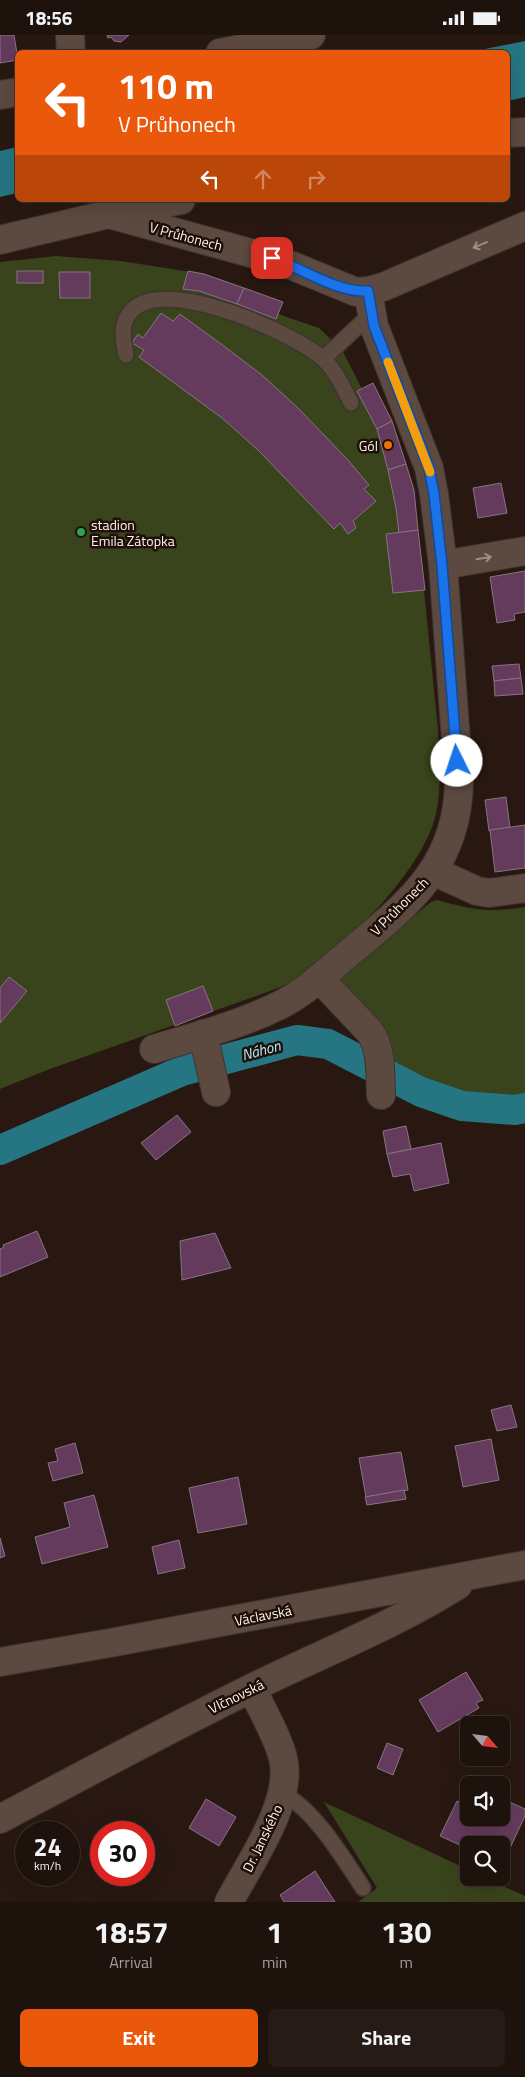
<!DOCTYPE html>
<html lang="en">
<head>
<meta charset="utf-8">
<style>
	:root { --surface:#1e120d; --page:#261b16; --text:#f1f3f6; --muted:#a19e9d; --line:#3c322e; --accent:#ea580c }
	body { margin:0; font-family:"Titillium Web",sans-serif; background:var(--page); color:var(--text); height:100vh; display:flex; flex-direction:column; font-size:19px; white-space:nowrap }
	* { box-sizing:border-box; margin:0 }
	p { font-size:16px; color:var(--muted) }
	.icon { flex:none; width:28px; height:28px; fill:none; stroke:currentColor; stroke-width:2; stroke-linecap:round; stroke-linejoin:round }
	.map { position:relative; height:1867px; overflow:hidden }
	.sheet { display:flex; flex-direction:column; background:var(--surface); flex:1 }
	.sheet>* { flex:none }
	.banner { position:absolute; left:15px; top:15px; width:495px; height:152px; border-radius:8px; box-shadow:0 5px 20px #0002,0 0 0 1px var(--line); background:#ea580c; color:#fff; overflow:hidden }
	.needle { width:32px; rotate:118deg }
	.fabs { position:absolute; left:460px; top:1681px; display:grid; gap:10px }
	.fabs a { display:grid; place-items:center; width:50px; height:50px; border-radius:8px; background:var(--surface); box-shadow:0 5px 20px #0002,0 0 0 1px var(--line); font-size:25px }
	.speed { position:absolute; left:15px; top:1786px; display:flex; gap:10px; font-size:25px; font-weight:700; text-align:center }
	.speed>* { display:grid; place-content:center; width:65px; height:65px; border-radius:50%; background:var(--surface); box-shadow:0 5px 20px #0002,0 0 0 1px var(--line); line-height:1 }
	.speed small { font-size:12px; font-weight:400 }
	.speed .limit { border:8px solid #d22; background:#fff; color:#111 }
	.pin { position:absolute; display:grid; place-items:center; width:42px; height:42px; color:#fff; margin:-21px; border-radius:10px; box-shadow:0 2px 8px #0006 }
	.me { position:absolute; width:55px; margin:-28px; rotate:356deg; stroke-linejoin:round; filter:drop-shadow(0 0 4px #0008) }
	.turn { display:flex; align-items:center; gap:18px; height:105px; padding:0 20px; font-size:22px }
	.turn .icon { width:65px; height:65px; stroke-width:2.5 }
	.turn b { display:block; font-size:35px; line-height:42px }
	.lanes { display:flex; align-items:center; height:48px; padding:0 20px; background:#0003; justify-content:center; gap:25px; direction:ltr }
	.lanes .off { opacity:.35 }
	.eta { display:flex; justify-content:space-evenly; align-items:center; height:85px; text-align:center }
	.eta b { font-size:30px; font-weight:700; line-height:35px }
	.action { display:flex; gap:10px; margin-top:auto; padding:10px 20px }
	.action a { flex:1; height:58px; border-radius:8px; background:var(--accent); color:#fff; font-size:20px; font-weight:700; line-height:58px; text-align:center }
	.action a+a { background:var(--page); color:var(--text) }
	.status { display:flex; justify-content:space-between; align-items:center; height:35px; padding:0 25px; background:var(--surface); direction:ltr }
	.status svg { height:14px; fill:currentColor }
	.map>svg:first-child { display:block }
	.green { fill:#39431c }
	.water { fill:#257682 }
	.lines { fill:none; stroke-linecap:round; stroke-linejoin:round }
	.canal { stroke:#257682; stroke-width:30 }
	.building { fill:#653b5d; stroke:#867482 }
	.lane-casing { stroke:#3f3430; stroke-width:18 }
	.street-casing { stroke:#3f3430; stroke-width:30 }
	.lane { stroke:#5c4940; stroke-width:15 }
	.street { stroke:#5c4940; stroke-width:28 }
	.oneway { stroke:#9c8d85 }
	.route-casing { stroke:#114b97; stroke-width:12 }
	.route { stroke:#1a73e8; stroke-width:9 }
	.slow { stroke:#f59e0b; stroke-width:9 }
	.food-dot { fill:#e8710a; stroke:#1e0f08; stroke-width:2 }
	.leisure-dot { fill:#2e9e5b; stroke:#1e0f08; stroke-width:2 }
	.labels { text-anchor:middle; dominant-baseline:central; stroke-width:5; stroke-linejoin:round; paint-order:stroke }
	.street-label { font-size:14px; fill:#fdf2ec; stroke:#1e0f08 }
	.poi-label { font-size:14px; fill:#fdf2ec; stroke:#1e0f08; text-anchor:end }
	.water-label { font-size:15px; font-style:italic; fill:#b1f0fb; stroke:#1e0f08 }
</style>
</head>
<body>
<div class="status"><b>18:56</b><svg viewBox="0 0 49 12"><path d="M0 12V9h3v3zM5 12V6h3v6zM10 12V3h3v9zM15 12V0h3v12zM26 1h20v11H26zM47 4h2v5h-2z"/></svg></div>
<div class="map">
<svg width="525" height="1867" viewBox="0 0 525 1867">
	<rect width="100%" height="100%" fill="#281811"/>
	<g class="green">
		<path d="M56,221L121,226L204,239L283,267L278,279L319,293L342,315L414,455L438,695C439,723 442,752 436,779C423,836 345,912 297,944C287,950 274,954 262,959L50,1034L0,1054V227Z"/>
		<path d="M437,865C473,875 488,878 525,872V1064L517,1065L458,1059L420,1044L388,1027L336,943L431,867Z"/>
		<polygon points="324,1767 469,1835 469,1842 485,1843 525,1861 525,1867 358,1867 377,1853"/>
	</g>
	<g class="water">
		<polygon points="525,6 525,62 508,66 508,18 470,17"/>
		<polygon points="17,112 17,158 0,162 0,116"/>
	</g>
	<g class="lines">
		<polyline class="canal" points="0,1115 182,1036 297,1005 328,1009 421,1057 462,1071 515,1075 525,1073"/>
	</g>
	<g class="building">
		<polygon points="0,0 14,0 18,25 0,28"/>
		<polygon points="107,0 129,0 121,7 114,6 111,2 108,3"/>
		<rect x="17" y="236" width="26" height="12"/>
		<polygon points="188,236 204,239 244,253 237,269 199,256 183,254"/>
		<polygon points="59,237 90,237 90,263 60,263"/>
		<polygon points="244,253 283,267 276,284 237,269"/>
		<polygon points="161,278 173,286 180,279 221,309 262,340 299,374 347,424 369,450 364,454 376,466 353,486 356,493 348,499 340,488 334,494 259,416 222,383 139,322 144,315 132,308 138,299 143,303"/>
		<polygon points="373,348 392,386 377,394 357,356"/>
		<polygon points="392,386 406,429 388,435 377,394"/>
		<polygon points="406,429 414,455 418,495 399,498 396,473 388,435"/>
		<polygon points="501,448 507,478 478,483 473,453"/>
		<polygon points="418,495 425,555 393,558 386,499"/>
		<polygon points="525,536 525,577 514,579 515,585 497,588 490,542"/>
		<polygon points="519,629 521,643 494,646 492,631"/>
		<polygon points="521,643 523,659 495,661 494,646"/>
		<polygon points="506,762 510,793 489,796 485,765"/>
		<polygon points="525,790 525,833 495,837 490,795"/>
		<polygon points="9,942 27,956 0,988 0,953"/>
		<polygon points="203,951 213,976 175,991 166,965"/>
		<polygon points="177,1080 191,1097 156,1125 141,1108"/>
		<polygon points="406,1091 411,1114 387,1119 383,1096"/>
		<polygon points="441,1108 449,1148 414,1156 410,1139 393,1142 387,1119"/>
		<polygon points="37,1196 48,1222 0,1242 0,1214 4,1212 3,1210"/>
		<polygon points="215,1198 231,1233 182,1245 180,1206"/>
		<polygon points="511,1370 517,1392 497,1396 491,1375"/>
		<polygon points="491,1404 499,1445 463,1452 455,1411"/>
		<polygon points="75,1408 83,1438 53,1446 48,1428 58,1426 55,1414"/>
		<polygon points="401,1417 408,1455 366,1462 359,1423"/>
		<polygon points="238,1442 247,1489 198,1498 189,1453"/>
		<polygon points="404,1455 406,1464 367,1470 365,1462"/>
		<polygon points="94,1460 108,1512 42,1529 35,1502 70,1492 64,1468"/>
		<polygon points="0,1503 5,1521 0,1523"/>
		<polygon points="179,1505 185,1533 158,1539 152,1512"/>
		<polygon points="466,1637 483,1665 476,1668 479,1673 438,1697 419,1665"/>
		<polygon points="387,1708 403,1714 393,1740 377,1733"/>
		<polygon points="501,1763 525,1774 525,1781 502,1830 501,1810 469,1810 469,1814 440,1801 457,1766 469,1771 469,1782 501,1782"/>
		<polygon points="206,1764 236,1782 219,1811 189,1793"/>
		<polygon points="315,1836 335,1867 284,1867 280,1860"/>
	</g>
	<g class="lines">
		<g class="lane-casing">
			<g id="lane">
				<path d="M126,320C124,310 122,300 124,290C140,226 293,298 322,323C335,334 343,352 351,368"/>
				<polyline points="323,324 371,279"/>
				<path d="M283,1759C314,1774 344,1824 363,1853"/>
			</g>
		</g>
		<g class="street-casing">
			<g id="street">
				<polyline points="70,0 71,18"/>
				<polyline points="220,18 311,0"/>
				<polyline points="0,60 18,57"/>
				<polyline points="508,98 525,97"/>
				<polyline points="109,179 283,227 356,257 368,256 383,252 525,191"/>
				<polyline points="0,205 109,179 181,165"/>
				<polyline points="443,530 525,516"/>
				<polyline points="433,836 477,856 489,858 525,853"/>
				<path d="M319,943L370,997C382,1015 380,1038 381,1060"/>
				<polyline points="203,999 216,1057"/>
				<path d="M154,1014C197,1001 240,990 280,970C306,957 327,936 349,918C409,868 458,831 459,746L443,530L434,459L429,433L374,291L368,256"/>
				<polyline points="0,1627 110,1608 525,1530"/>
				<path d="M0,1784C87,1738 174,1691 262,1648C328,1616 396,1589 458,1550"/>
				<path d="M229,1867C249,1829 294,1766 283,1723C277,1699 262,1676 252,1653"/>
			</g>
		</g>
		<use href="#lane" class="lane"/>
		<use href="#street" class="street"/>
	</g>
	<defs><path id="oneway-shaft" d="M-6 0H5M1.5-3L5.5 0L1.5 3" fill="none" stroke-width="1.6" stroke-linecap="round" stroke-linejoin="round" transform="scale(1.25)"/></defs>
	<g class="oneway">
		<use href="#oneway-shaft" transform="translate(480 210) rotate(157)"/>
		<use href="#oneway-shaft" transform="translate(484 523) rotate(-10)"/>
	</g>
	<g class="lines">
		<g class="route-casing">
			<path id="route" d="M272,223C302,233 337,258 368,256L374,291L429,433L434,459L442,530L457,726"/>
		</g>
		<use href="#route" class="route"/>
		<polyline class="slow" points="388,327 430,437"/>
	</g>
	<circle class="food-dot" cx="388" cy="410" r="5"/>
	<circle class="leisure-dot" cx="81" cy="497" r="5"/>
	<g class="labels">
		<g class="street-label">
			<text transform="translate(186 201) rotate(15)">V Průhonech</text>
			<text transform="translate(399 871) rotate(-45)">V Průhonech</text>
			<text transform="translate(263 1580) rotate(-11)">Václavská</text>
			<text transform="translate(236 1661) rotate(-26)">Vlčnovská</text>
			<text transform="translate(262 1803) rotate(-64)">Dr. Janského</text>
		</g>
		<g class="poi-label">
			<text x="378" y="410">Gól</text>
			<text x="91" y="489" text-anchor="start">stadion<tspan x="91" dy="16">Emila Zátopka</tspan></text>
		</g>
		<g class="water-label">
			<text transform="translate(261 1015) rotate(-15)">Náhon</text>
		</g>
	</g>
</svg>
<div class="fabs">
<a><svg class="needle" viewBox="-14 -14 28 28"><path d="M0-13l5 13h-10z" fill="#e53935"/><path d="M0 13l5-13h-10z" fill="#a19e9d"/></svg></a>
<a><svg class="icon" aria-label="sound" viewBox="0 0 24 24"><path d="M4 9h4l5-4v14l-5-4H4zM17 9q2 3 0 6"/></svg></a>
<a><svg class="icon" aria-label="search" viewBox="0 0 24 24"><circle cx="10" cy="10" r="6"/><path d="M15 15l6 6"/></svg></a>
</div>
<div class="speed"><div>24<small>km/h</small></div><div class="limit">30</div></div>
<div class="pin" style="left:272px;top:223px;background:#d93025"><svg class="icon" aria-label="arrive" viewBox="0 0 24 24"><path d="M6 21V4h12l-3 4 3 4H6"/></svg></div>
<svg class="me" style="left:457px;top:726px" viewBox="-20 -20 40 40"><circle r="19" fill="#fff"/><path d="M0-13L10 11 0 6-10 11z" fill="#1a73e8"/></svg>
<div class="banner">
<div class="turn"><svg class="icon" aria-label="left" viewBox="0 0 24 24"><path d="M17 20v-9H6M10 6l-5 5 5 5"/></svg><div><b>110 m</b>V Průhonech</div></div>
<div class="lanes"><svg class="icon" aria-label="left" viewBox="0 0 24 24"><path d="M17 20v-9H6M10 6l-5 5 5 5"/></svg><svg class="icon off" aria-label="ahead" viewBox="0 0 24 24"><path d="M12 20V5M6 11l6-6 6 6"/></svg><svg class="icon off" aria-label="right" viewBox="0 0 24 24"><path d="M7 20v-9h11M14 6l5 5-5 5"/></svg></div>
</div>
</div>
<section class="sheet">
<div class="eta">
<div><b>18:57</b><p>Arrival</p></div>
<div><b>1</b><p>min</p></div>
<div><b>130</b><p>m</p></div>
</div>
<div class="action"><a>Exit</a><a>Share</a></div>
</section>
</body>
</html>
